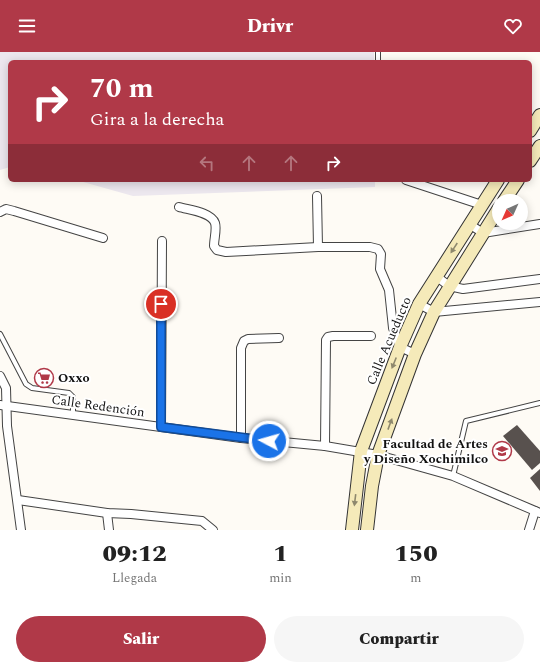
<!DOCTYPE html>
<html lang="es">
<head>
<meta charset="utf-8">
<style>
	:root { --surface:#fff; --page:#f6f6f6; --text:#222; --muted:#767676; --accent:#b03948 }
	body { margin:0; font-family:Spectral,serif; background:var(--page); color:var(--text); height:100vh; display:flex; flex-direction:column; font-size:15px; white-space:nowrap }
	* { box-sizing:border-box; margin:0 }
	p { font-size:13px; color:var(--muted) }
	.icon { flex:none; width:22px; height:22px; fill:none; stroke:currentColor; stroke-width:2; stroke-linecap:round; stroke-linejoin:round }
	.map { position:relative; height:478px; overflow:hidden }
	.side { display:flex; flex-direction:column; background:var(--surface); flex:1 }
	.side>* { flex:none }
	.banner { position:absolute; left:8px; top:8px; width:524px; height:122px; border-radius:6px; box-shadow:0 2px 10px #0003; background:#b03948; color:#fff; overflow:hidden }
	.needle { width:26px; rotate:225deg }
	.fabs { position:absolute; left:492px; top:142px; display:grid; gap:8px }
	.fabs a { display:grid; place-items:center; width:36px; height:36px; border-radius:50%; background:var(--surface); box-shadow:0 2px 10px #0003; font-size:20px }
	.pin { position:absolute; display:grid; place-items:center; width:34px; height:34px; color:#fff; margin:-17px; border:2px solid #fff; border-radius:50%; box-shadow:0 1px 4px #0007 }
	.me { position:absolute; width:44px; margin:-22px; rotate:276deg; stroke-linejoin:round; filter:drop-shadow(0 0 3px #0008) }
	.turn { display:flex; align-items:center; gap:14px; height:84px; padding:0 16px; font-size:18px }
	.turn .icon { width:52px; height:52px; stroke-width:2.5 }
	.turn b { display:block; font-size:28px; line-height:34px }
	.lanes { display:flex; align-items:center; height:38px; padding:0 16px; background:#0003; justify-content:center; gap:20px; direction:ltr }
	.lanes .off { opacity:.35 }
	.eta { display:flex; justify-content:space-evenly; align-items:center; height:68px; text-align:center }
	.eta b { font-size:24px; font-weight:800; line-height:28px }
	.primary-button { display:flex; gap:8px; margin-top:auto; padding:8px 16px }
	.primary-button a { flex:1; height:46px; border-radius:24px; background:var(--accent); color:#fff; font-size:16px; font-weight:800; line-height:46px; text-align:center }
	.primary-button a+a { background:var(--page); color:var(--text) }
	header { display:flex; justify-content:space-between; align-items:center; height:52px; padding:0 16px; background:var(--accent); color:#fff; font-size:18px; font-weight:800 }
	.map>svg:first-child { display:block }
	.industrial { fill:#ece7ee }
	.building { fill:#58514e }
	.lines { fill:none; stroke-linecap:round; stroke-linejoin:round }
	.lane-casing { stroke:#444; stroke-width:6 }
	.street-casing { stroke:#444; stroke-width:10 }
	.secondary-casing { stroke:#333; stroke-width:14 }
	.lane { stroke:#fff; stroke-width:4 }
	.street { stroke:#fff; stroke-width:8 }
	.secondary { stroke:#f5eab9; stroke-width:12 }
	.oneway { fill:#8e886d }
	.route-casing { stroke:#114b97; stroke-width:10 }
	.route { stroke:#1a73e8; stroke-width:7 }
	.labels { text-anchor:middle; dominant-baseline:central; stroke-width:4; stroke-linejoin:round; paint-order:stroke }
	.street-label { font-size:13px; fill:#111; stroke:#fff }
	.poi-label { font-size:13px; font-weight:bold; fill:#111; stroke:#fff; text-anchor:start }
</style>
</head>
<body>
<header><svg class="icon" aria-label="menu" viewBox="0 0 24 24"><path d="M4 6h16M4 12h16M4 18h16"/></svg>Drivr<svg class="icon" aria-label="heart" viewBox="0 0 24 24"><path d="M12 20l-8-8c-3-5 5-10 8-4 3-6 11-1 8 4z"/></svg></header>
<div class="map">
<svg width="540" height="478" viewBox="0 0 540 478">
	<rect width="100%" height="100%" fill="#fefbf5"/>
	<g class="industrial">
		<polygon points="0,0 374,0 374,10 10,10 10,115 0,118"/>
		<polygon points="76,128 375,128 375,135 133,144"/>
	</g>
	<g class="building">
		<polygon points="517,373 540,399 540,411 532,418 503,384"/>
		<polygon points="540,417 540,439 530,426"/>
	</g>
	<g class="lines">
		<g class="lane-casing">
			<g id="lane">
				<polyline points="378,0 378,10"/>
				<polyline points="0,282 26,332 32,336 69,341 73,345 73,362"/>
				<polyline points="453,424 466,369 540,351"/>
			</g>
		</g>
		<g class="street-casing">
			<g id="street">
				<polyline points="406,128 482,153"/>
				<polyline points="317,144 318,195"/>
				<path d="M179,155C189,158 211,160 215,171C217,177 214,187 214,194L217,198L226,200L318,195H370L378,197L381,202L380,217L389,238L393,276L400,295L415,302"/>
				<polyline points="0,160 6,157 14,159 103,186"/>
				<polyline points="469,172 483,181 540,172"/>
				<polyline points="436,224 449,234 463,237 540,227"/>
				<polyline points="419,252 434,260 540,250"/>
				<polyline points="0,324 6,336 7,374 21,478"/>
				<polyline points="0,353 241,386 325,394 378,403 453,424 540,461"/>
				<polyline points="161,375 162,189"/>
				<polyline points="241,386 241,296 244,289 248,287 279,286"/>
				<polyline points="325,394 326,288 328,285 333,284 371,284"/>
				<polyline points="18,448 107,461 131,462 202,469 213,478"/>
				<polyline points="107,461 109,478"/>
				<polyline points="529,478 535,459"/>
			</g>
		</g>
		<g class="secondary-casing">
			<g id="secondary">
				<polyline points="530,79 540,63"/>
				<polyline points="530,109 540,94"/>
				<polyline points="504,149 518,128"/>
				<polyline points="352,478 361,399 400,295 419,252 498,128"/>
				<polyline points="367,478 372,434 378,403 415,302 434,260 499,156"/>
			</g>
		</g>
		<use href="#lane" class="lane"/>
		<use href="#street" class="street"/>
		<use href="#secondary" class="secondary"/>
	</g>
	<defs><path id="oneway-solid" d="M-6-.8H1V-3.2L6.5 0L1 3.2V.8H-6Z"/></defs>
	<g class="oneway">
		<use href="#oneway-solid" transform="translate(454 196) rotate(123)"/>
		<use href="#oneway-solid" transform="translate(394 311) rotate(112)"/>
		<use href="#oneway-solid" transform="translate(390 372) rotate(-70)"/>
		<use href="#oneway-solid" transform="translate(355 448) rotate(97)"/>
	</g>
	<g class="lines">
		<g class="route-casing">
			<polyline id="route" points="161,252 161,375 269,389"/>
		</g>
		<use href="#route" class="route"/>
	</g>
	<defs>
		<g id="supermarket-ring" transform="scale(1)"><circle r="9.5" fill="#fff" stroke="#b03948" stroke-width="1.5"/><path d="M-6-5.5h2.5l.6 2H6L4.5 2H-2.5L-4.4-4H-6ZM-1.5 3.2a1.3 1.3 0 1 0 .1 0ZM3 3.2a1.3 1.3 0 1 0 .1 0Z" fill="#b03948"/></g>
		<g id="university-ring" transform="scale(1)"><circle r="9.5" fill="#fff" stroke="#b03948" stroke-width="1.5"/><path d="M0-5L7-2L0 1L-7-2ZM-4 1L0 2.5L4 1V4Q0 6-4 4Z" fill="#b03948"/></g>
	</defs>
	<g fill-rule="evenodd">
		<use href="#supermarket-ring" x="44" y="326"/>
		<use href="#university-ring" x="502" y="399"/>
	</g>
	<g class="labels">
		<g class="street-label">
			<text transform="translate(389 289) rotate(-67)">Calle Acueducto</text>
			<text transform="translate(98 354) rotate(8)">Calle Redención</text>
		</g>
		<g class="poi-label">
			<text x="58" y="326">Oxxo</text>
			<text x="488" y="392" text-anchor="end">Facultad de Artes<tspan x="488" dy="15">y Diseño Xochimilco</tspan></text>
		</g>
	</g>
</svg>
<div class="fabs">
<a><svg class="needle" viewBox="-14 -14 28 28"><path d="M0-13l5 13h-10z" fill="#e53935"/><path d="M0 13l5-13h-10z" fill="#767676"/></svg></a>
</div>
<div class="pin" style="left:161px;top:252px;background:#d93025"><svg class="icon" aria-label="arrive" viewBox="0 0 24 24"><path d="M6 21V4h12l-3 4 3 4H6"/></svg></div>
<svg class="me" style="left:269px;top:389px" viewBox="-20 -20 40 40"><circle r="17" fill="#1a73e8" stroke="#fff" stroke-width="3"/><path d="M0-11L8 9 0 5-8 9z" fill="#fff"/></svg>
<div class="banner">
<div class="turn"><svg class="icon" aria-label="right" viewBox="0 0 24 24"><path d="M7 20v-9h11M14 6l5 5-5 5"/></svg><div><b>70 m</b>Gira a la derecha</div></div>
<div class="lanes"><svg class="icon off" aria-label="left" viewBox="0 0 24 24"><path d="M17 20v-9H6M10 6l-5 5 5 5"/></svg><svg class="icon off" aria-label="ahead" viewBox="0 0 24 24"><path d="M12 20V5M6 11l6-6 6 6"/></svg><svg class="icon off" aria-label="ahead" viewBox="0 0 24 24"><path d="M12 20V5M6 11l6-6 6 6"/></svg><svg class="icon" aria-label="right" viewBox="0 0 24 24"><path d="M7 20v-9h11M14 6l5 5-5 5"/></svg></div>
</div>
</div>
<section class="side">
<div class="eta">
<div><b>09:12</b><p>Llegada</p></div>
<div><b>1</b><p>min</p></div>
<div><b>150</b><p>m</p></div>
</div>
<div class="primary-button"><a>Salir</a><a>Compartir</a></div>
</section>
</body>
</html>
